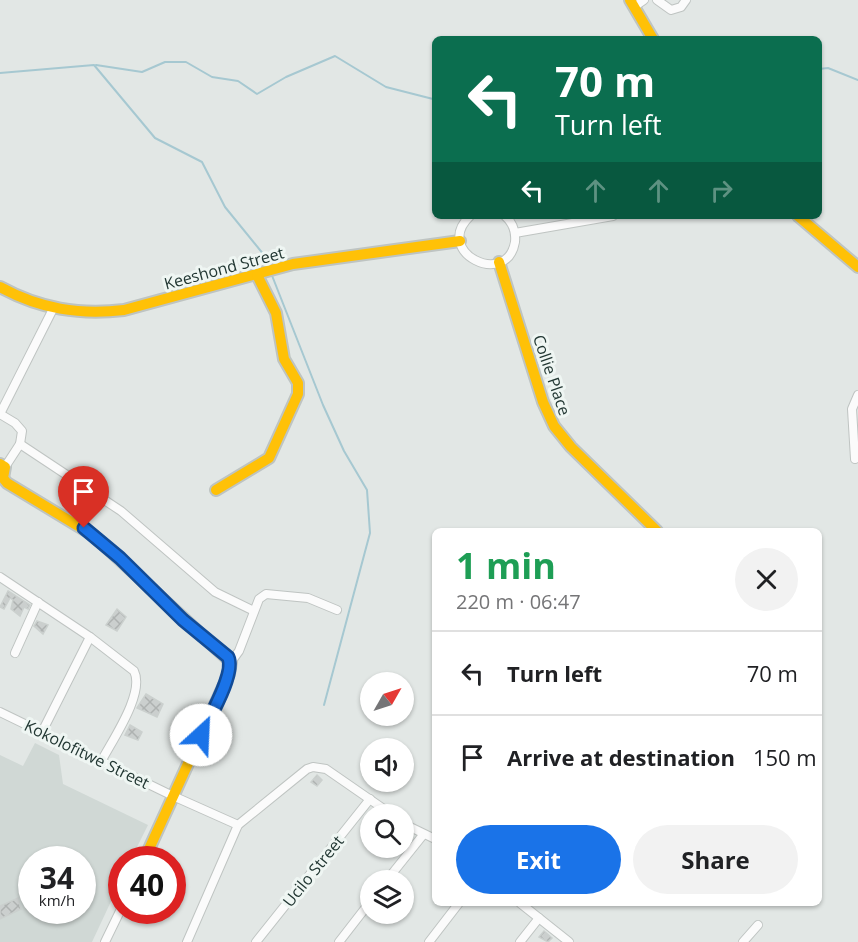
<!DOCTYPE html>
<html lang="en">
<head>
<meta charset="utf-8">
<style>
	:root { --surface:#fff; --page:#f2f2f2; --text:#202124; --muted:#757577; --line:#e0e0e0; --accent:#1a73e8 }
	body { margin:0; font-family:"Open Sans",sans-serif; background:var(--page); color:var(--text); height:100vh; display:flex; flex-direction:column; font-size:22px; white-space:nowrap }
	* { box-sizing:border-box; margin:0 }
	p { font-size:20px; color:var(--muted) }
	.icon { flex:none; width:33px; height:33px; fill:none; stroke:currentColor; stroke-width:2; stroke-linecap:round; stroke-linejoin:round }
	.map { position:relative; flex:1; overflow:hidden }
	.details { position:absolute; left:432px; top:528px; width:390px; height:378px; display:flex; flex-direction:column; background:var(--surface); border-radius:9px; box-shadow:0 2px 4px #0004 }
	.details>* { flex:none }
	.guide { position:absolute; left:432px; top:36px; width:390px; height:183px; border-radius:9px; box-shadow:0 2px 4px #0004; background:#0b6e4f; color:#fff; overflow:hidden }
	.needle { width:39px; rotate:51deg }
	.tools { position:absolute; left:360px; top:672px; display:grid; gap:12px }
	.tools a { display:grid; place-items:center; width:54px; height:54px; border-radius:50%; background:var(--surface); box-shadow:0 2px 4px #0004; font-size:30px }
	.speed { position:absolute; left:18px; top:846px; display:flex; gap:12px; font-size:30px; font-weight:700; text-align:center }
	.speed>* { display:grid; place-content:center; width:78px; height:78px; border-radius:50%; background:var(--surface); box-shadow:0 2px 4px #0004; line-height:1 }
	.speed small { font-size:15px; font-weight:400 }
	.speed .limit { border:9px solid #d22; background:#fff; color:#111 }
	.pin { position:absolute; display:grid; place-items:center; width:51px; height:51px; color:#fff; margin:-62px -26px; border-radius:50% 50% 50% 0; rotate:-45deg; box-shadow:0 0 6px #0007 }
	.pin .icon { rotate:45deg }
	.me { position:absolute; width:66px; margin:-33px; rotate:25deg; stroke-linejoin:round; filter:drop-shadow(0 0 4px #0008) }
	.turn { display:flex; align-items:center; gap:21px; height:126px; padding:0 24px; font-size:27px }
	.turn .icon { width:78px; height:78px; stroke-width:2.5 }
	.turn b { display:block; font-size:42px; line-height:51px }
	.lanes { display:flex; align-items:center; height:57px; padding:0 24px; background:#0003; justify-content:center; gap:30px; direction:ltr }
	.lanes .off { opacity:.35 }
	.round { display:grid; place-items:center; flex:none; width:63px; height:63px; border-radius:32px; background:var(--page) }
	.overview { display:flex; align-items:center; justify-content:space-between; height:102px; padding:0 24px }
	h1 { font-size:36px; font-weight:700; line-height:45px; color:#1e9e55 }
	.cta { display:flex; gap:12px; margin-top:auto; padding:12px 24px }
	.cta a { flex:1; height:69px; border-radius:36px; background:var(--accent); color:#fff; font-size:24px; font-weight:700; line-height:69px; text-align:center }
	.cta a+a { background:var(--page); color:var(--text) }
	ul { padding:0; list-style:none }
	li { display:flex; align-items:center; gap:18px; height:84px; padding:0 24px; border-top:2px solid var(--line) }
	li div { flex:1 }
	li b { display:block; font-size:22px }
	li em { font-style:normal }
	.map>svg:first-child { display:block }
	.built { fill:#d0d8d5; fill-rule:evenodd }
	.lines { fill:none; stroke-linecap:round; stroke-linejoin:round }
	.stream { stroke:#a6c8d1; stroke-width:2 }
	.building { fill:url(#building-cross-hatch); stroke:#cbd0ce; stroke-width:1.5 }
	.street-casing { stroke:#bfc4c2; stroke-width:10 }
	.slow-casing { stroke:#bec4c2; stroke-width:14 }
	.street { stroke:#fbfbfb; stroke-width:8 }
	.slow { stroke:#ffc107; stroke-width:10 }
	.route-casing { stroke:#114b97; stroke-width:15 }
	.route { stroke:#1a73e8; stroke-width:10 }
	.labels { text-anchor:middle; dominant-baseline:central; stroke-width:6; stroke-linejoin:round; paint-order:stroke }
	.street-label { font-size:16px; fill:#223733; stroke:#eff6f3 }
</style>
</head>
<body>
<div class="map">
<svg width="858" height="942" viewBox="0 0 858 942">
	<defs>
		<pattern id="building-cross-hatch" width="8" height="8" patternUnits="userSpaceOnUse" patternTransform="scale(1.5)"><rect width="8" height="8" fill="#cbcfce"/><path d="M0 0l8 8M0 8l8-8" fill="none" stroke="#aeb2b1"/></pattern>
	</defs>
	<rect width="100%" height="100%" fill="#e2e7e5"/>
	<path class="built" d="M35,743L59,755L63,784L148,825L131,859L122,860L121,880L92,942H0V755L23,766ZM32,860H82V910H32Z"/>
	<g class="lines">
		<g class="stream">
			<polyline points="96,65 142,72 165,62 186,62 212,77 238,81 257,94 286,77 335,56 386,87 433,99 435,97"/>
			<polyline points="819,69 828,68 858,80"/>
			<polyline points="0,73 94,65 155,138 202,162 225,207 264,255 269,268"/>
			<polyline points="271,273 323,405 344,451 367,490 370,533 324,705"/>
		</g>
	</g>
	<g class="building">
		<polygon points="8,591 30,605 28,609 24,607 20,616 11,609 13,600 10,598 4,609 0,607"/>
		<polygon points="117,609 126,617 117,631 106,625"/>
		<polygon points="37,621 48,625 43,634 34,626"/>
		<polygon points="146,694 163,704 157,717 137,708"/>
		<polygon points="130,725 142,732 138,740 125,735"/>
		<polygon points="317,775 322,780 317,786 311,782"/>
		<polygon points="18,898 21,909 0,919 0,906"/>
		<polygon points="544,931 552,938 548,942 539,937"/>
	</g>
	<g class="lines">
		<g class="street-casing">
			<g id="street">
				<polyline points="657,0 671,10 681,7 686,0"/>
				<polyline points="634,7 644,0"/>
				<path d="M470,216C432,252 507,289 515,242C516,232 513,223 505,216"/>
				<polyline points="515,233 613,216"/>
				<polyline points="0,414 53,309"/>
				<polyline points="0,414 15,423 22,431 20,444 5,467"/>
				<polyline points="20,444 121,511 215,592 254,611"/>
				<polyline points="855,459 852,409 858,395"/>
				<path d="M0,577L90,637L134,671C145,693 113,739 102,760"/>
				<polyline points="15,653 38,602"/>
				<polyline points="231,662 239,651 259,599 266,594 308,598 337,610"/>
				<polyline points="0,712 173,796 238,825"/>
				<polyline points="42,732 90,637"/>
				<polyline points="404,824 435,839"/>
				<polyline points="387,880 423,835"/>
				<polyline points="520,903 569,942"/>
				<polyline points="105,942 122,907"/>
				<polyline points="187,942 238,825 307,769 313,767 326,769 391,814"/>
				<polyline points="256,942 370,799"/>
				<polyline points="339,942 370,902"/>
				<polyline points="429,942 459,903"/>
				<polyline points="520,942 539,918"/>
				<polyline points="743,942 758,925"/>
			</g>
		</g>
		<g class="slow-casing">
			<g id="slow">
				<polyline points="630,0 653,39"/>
				<polyline points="798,216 858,267"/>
				<polyline points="499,262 543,402 554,426 571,447 657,531"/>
				<path d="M0,287C40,309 79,315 124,310L293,264L460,241"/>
				<polyline points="0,464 5,467 3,478 7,483 93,535 231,662 229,674 144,860"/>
				<polyline points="216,490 269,458 298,394 298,383 284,359 276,313 257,275"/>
			</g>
		</g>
		<use href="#street" class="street"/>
		<use href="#slow" class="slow"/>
	</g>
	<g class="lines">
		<g class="route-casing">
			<path id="route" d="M84,528L120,558L183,620L228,657C236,673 209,718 201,735"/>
		</g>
		<use href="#route" class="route"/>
	</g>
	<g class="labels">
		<g class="street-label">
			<text transform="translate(224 268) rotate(-15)">Keeshond Street</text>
			<text transform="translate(552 375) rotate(71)">Collie Place</text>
			<text transform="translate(87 754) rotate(26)">Kokolofitwe Street</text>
			<text transform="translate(313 871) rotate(-51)">Ucilo Street</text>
		</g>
	</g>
</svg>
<div class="tools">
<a><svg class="needle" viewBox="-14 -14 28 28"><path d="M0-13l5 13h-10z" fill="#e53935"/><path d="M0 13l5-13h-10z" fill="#757577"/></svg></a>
<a><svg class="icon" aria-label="sound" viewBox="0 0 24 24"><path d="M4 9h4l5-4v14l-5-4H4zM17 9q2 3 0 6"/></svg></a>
<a><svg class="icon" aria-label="search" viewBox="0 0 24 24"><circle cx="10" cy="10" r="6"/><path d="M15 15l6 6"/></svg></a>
<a><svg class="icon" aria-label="layers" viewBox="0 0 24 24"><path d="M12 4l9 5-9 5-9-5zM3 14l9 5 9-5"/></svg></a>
</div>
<div class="speed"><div>34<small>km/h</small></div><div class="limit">40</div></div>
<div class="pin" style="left:84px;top:528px;background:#d93025"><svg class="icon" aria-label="arrive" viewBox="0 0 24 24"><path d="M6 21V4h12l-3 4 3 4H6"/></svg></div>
<svg class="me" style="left:201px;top:735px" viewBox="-20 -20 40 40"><circle r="19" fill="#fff"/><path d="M0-13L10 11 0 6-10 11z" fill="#1a73e8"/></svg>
<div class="guide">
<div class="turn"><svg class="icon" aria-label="left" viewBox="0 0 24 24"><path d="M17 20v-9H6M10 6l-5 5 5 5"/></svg><div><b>70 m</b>Turn left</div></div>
<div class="lanes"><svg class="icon" aria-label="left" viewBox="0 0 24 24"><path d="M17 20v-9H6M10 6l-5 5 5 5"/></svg><svg class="icon off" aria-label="ahead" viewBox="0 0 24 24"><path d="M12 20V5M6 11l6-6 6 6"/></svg><svg class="icon off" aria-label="ahead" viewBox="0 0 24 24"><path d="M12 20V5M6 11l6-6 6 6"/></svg><svg class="icon off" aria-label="right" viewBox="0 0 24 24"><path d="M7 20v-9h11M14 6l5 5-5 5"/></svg></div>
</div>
<section class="details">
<div class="overview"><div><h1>1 min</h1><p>220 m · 06:47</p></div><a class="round"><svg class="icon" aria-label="close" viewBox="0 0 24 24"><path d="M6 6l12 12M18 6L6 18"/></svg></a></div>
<ul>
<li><svg class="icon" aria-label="left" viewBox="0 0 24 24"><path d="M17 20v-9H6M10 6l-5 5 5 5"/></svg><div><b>Turn left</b></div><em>70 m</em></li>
<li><svg class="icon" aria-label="arrive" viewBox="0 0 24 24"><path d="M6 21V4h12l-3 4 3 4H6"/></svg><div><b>Arrive at destination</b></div><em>150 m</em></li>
</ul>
<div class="cta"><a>Exit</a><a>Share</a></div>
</section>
</div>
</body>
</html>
